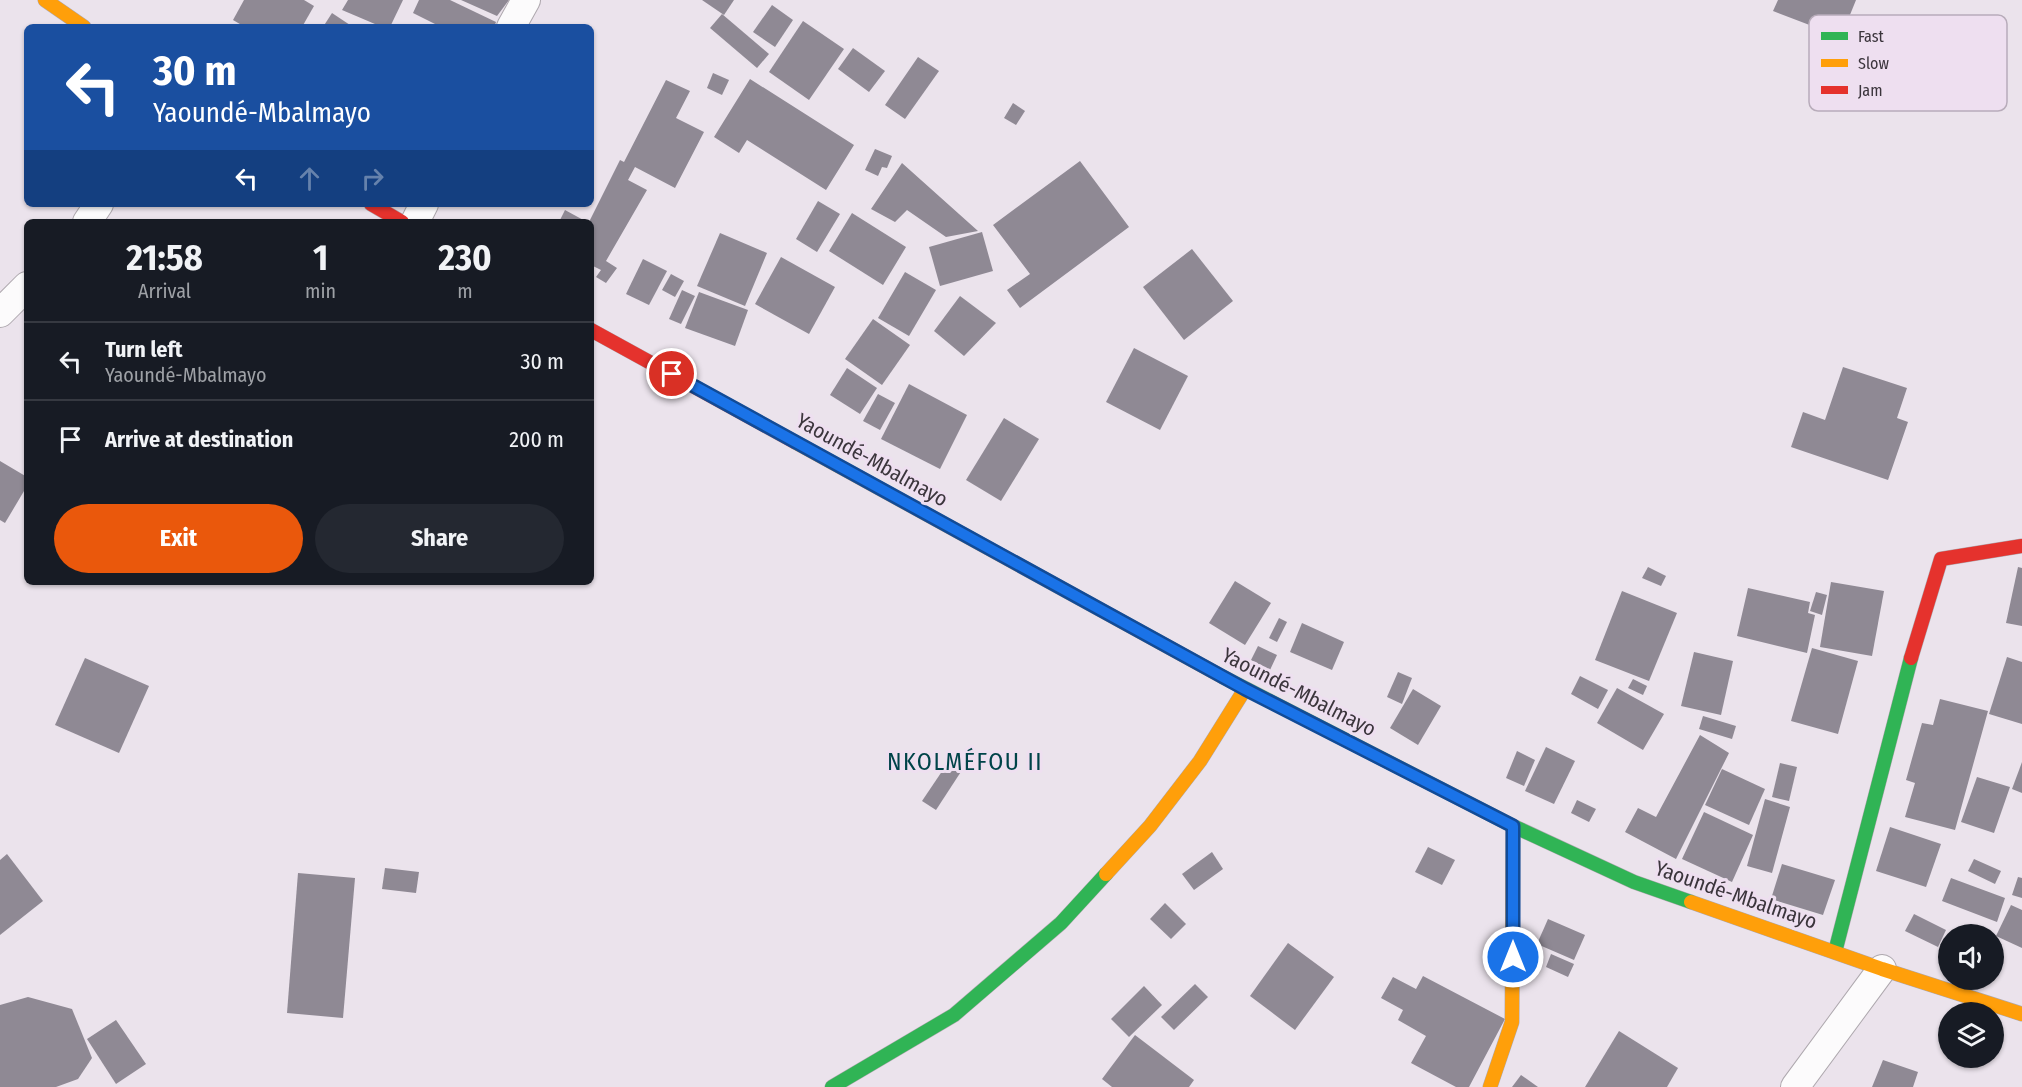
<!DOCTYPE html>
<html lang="en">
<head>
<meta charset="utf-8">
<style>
	:root { --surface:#171b24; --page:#242831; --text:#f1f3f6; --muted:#9ea1a6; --line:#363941; --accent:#ea580c }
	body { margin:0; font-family:"Fira Sans Condensed",sans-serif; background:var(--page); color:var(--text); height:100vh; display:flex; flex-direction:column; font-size:22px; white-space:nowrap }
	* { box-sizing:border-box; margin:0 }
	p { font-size:20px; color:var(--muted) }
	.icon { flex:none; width:33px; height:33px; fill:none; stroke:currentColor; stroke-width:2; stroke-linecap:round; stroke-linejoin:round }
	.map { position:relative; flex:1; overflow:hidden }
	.side { position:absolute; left:24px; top:219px; width:570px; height:366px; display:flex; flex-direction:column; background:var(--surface); border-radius:9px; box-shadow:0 2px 4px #0004 }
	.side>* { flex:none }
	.hud { position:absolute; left:24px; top:24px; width:570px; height:183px; border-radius:9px; box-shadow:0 2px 4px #0004; background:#1a4fa0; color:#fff; overflow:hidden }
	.fabs { position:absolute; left:1938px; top:924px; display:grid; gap:12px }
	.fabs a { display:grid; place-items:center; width:66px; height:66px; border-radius:50%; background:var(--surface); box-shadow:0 2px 4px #0004; font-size:30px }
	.pin { position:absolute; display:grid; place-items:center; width:51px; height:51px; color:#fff; margin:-26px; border:3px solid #fff; border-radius:50%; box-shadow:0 2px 6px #0007 }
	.me { position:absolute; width:66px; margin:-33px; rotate:0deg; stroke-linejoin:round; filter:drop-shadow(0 0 4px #0008) }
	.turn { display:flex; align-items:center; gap:21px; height:126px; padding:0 30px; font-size:27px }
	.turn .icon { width:78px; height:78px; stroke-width:2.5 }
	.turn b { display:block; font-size:42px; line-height:51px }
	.lanes { display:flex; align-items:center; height:57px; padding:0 30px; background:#0003; justify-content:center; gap:30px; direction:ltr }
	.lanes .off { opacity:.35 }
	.eta { display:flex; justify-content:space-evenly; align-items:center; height:102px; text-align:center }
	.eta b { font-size:36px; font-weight:700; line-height:42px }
	.primary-button { display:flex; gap:12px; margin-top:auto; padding:12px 30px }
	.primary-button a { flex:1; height:69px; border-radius:36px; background:var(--accent); color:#fff; font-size:24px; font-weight:700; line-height:69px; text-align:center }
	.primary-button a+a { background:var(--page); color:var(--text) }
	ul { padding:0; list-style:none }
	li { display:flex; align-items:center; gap:18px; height:78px; padding:0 30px; border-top:2px solid var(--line) }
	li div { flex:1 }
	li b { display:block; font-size:22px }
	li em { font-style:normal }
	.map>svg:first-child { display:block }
	.building { fill:#8f8994 }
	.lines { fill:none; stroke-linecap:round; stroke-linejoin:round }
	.street-casing { stroke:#aea8ae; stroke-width:30 }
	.fast-casing { stroke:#aea8ae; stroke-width:15 }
	.slow-casing { stroke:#aea8ae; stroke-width:15 }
	.jam-casing { stroke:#aea8ae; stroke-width:15 }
	.street { stroke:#fcfbfc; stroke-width:28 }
	.fast { stroke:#30b455; stroke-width:14 }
	.slow { stroke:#ff9f0a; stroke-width:14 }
	.jam { stroke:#e5322d; stroke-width:14 }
	.route-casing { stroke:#114b97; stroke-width:15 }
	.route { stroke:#1a73e8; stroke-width:10 }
	.labels { text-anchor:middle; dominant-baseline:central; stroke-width:6; stroke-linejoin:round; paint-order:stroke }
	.street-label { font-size:21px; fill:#3b353c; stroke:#eedff0 }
	.quarter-label { font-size:24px; letter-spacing:1.5px; fill:#004349; stroke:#eedff0 }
	.key { fill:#eedff0; stroke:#b8acba; stroke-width:1.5 }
	.key-label { font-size:16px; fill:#3b353c }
</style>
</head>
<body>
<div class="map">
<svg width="2022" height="1087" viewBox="0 0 2022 1087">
	<rect width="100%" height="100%" fill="#ebe3ec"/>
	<g class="building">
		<polygon points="244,0 304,0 314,6 302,27 245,27 233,20"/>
		<polygon points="348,0 403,0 390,27 382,27 342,10"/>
		<polygon points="419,0 450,0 496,22 494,27 441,27 413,13"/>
		<polygon points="461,0 509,0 497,16"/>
		<polygon points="702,0 734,0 724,15"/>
		<polygon points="1778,0 1856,0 1841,37 1773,11"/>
		<polygon points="772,5 793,20 775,47 753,32"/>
		<polygon points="332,13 353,27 323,27"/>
		<polygon points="722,14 769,54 757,68 710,28"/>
		<polygon points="803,21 844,49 809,100 769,72"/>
		<polygon points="853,48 885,71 869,92 838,69"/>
		<polygon points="918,57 939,71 905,119 885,105"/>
		<polygon points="713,73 729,80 722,95 707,88"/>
		<polygon points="750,79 854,145 826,190 747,140 739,153 714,137"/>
		<polygon points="666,80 690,91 676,118 704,132 675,188 635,167 628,180 647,190 606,261 617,268 606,283 596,277 601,270 591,265 591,222 589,222 620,160 624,162"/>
		<polygon points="1013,103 1025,111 1016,125 1004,118"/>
		<polygon points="875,149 892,156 887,168 882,167 878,176 865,170"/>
		<polygon points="1080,161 1129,227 1020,308 1007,290 1030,274 993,225"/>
		<polygon points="902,163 978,231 946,237 907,210 895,222 871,209"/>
		<polygon points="818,201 840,214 817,252 796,239"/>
		<polygon points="565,210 587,222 559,222"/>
		<polygon points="852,213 906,247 883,285 829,251"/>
		<polygon points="982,232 993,271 940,286 929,247"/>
		<polygon points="720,233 767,253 745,306 697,286"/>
		<polygon points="1192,249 1233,301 1184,340 1143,287"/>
		<polygon points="781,257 835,287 809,334 755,304"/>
		<polygon points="643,259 667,271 649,305 626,294"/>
		<polygon points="905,272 936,290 909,336 878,318"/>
		<polygon points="671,274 684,281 675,297 662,290"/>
		<polygon points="682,290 695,296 681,324 669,319"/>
		<polygon points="699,292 748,310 735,346 685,328"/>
		<polygon points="960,296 996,323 964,356 934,331"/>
		<polygon points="873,319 910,345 882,385 845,359"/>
		<polygon points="1134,348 1188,376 1160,430 1106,402"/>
		<polygon points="1843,367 1907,388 1897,418 1908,422 1888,480 1791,447 1803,412 1825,420"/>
		<polygon points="847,368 877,388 860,414 830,395"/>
		<polygon points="909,384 967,415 940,469 881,439"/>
		<polygon points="878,394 895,403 880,430 863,421"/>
		<polygon points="1004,418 1039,439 1001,501 966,480"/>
		<polygon points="0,461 27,477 27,486 5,523 0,520"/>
		<polygon points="1648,567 1666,576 1661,586 1642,578"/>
		<polygon points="2018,567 2022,568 2022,626 2006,623"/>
		<polygon points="1235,581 1271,603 1245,645 1209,623"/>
		<polygon points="1831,582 1884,591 1872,656 1820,647"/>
		<polygon points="1748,588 1810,602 1808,613 1815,615 1807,653 1737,636"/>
		<polygon points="1622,591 1677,613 1649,681 1595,660"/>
		<polygon points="1816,592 1827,595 1822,615 1810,611"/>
		<polygon points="1279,618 1287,622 1277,642 1269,638"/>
		<polygon points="1302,623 1344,642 1332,670 1290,652"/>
		<polygon points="1258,646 1277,655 1270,670 1251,660"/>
		<polygon points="1812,648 1858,661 1838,734 1791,721"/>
		<polygon points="1694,652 1733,661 1721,715 1681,706"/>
		<polygon points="2007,657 2022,662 2022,724 1989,714"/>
		<polygon points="85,658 149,686 119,753 55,725"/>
		<polygon points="1398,672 1412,678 1402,704 1387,697"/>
		<polygon points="1580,676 1608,690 1598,709 1571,694"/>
		<polygon points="1633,679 1647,686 1643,695 1628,688"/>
		<polygon points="1617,688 1664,714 1643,750 1597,723"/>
		<polygon points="1413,689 1441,706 1418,745 1390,728"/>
		<polygon points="1940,699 1988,711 1955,830 1905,817 1915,783 1906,780 1922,723 1933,725"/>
		<polygon points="1703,716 1736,726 1732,739 1699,729"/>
		<polygon points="1700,735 1729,753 1676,859 1625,832 1638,808 1656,817"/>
		<polygon points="1546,747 1575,761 1554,804 1525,791"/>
		<polygon points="1517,751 1535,760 1524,786 1506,778"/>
		<polygon points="953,755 966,764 936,810 922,801"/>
		<polygon points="2022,762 2022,793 2012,789"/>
		<polygon points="1780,763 1797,767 1789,801 1772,797"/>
		<polygon points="1722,769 1765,789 1749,825 1705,805"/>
		<polygon points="1977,777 2010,787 1994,833 1961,822"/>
		<polygon points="1765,799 1790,807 1772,873 1747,866"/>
		<polygon points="1577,800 1596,809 1589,822 1571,813"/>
		<polygon points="1704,812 1753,835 1732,882 1682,859"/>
		<polygon points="1890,827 1941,844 1926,887 1876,871"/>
		<polygon points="1428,847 1455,860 1442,885 1415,872"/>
		<polygon points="1212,852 1223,869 1194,890 1182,874"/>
		<polygon points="7,854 43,901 0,935 0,860"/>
		<polygon points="1974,859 2001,871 1995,884 1968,871"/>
		<polygon points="1782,864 1835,880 1823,915 1771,899"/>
		<polygon points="385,868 419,872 416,893 382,889"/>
		<polygon points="298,873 355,878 343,1018 287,1013"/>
		<polygon points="2018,877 2022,878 2022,898 2012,895"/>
		<polygon points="1951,878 2005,898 1997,922 1942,901"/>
		<polygon points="1165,903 1186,924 1171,939 1150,919"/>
		<polygon points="2011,905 2022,910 2022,948 1996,936"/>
		<polygon points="1914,914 1946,930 1938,947 1905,931"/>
		<polygon points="1548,919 1585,935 1574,960 1537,944"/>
		<polygon points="1288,943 1334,977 1295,1030 1250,996"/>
		<polygon points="1551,954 1574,964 1568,977 1546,967"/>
		<polygon points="1423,976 1505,1019 1469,1087 1456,1087 1411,1063 1426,1036 1398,1020 1403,1010 1381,998 1393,977 1416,989"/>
		<polygon points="1195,984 1208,997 1174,1030 1161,1017"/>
		<polygon points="1144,986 1162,1005 1129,1037 1111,1019"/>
		<polygon points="28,997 72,1009 92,1058 78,1079 56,1087 0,1087 0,1005"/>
		<polygon points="116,1020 146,1064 116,1084 87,1039"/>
		<polygon points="1619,1031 1678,1068 1667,1087 1585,1087"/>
		<polygon points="1135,1035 1194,1080 1189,1087 1112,1087 1102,1079"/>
		<polygon points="1883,1060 1918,1072 1913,1087 1872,1087"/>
		<polygon points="1521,1075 1538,1087 1512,1087"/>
	</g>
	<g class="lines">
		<g class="street-casing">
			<g id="street">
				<polyline points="511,27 526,0"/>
				<polyline points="87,222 99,204"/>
				<polyline points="415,222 424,204"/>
				<polyline points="0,313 27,286"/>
				<polyline points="1795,1087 1882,969"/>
			</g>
		</g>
		<g class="fast-casing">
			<g id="fast">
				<polyline points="1223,677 1513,826 1634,882 1691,902"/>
				<polyline points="1835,952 1911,658"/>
				<polyline points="832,1087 954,1015 1061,923 1106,874"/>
			</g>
		</g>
		<g class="slow-casing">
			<g id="slow">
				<polyline points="45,0 84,27"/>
				<polyline points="795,442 1223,677"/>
				<polyline points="1106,874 1150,826 1200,761 1245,689"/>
				<polyline points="1691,902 1882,969 2022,1014"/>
				<polyline points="1490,1087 1512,1022 1513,826"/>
			</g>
		</g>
		<g class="jam-casing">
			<g id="jam">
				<polyline points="371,204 402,222"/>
				<polyline points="591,330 795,442"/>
				<polyline points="1911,658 1941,559 2022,546"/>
			</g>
		</g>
		<use href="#street" class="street"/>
		<use href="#fast" class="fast"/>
		<use href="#slow" class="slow"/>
		<use href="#jam" class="jam"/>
	</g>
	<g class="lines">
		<g class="route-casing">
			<polyline id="route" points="672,374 1245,689 1513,826 1513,957"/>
		</g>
		<use href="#route" class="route"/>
	</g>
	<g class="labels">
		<g class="street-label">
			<text transform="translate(872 460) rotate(29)">Yaoundé-Mbalmayo</text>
			<text transform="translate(1299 692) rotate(27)">Yaoundé-Mbalmayo</text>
			<text transform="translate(1736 895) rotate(19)">Yaoundé-Mbalmayo</text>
		</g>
		<g class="quarter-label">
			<text x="965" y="762">NKOLMÉFOU II</text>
		</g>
	</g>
	<rect x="1809" y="15" width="198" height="96" rx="9" class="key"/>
	<rect x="1821" y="32" width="27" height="8" fill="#30b455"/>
	<rect x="1821" y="59" width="27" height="8" fill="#ff9f0a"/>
	<rect x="1821" y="86" width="27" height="8" fill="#e5322d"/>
	<g class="key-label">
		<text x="1858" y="42">Fast</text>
		<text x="1858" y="69">Slow</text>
		<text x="1858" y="96">Jam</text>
	</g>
</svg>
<div class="fabs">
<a><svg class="icon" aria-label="sound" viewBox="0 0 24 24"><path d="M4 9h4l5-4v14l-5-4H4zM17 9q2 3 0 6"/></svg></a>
<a><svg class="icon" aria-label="layers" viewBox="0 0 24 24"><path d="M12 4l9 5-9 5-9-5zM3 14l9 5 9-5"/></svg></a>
</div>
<div class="pin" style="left:672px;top:374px;background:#d93025"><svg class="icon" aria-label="arrive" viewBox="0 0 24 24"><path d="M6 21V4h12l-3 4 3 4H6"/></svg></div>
<svg class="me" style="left:1513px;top:957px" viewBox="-20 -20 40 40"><circle r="17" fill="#1a73e8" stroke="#fff" stroke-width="3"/><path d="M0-11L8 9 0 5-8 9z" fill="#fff"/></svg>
<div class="hud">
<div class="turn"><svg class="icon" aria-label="left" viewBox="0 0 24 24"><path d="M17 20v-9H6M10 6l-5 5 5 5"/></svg><div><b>30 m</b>Yaoundé-Mbalmayo</div></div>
<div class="lanes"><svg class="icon" aria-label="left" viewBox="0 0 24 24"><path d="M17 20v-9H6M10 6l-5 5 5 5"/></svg><svg class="icon off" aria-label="ahead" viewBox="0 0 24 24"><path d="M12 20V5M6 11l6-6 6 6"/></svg><svg class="icon off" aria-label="right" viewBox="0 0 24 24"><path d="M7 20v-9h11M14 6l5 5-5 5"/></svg></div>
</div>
<section class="side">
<div class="eta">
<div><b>21:58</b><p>Arrival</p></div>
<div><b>1</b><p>min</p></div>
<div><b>230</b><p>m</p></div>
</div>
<ul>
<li><svg class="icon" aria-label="left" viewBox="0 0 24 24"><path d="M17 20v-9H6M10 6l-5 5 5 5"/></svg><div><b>Turn left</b><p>Yaoundé-Mbalmayo</p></div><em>30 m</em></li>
<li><svg class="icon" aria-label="arrive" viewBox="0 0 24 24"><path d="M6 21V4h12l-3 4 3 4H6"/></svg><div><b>Arrive at destination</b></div><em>200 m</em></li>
</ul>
<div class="primary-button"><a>Exit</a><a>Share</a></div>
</section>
</div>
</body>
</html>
